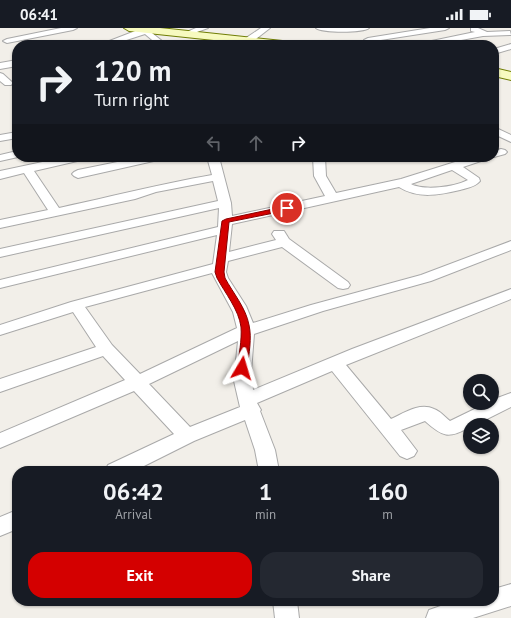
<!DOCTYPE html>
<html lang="en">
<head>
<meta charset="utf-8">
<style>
	:root { --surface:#171b24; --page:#242831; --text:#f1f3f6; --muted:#9ea1a6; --accent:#d40000 }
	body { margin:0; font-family:"PT Sans",sans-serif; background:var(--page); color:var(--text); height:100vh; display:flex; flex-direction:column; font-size:15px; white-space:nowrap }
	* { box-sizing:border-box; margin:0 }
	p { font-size:13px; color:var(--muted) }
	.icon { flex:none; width:22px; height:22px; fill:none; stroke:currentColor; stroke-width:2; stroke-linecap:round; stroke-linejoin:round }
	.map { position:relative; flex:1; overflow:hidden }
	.drawer { position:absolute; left:12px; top:438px; width:487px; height:140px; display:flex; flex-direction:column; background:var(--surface); border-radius:16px; box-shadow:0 1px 3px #0004 }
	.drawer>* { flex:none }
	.top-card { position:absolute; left:12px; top:12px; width:487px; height:122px; border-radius:16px; box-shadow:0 1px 3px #0004; background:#171b24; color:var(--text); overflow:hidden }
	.fabs { position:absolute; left:463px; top:346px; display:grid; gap:8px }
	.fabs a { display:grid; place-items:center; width:36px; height:36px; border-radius:50%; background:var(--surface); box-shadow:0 1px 3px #0004; font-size:20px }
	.pin { position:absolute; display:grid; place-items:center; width:34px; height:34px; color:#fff; margin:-17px; border:2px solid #fff; border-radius:50%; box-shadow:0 1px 4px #0007 }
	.me { position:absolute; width:44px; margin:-22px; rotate:7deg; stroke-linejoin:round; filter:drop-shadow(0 0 3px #0008) }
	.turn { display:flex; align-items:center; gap:14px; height:84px; padding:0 16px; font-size:18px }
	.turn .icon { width:52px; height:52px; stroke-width:2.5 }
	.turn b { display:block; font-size:28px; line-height:34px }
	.lanes { display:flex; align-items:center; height:38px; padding:0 16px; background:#0003; justify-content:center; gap:20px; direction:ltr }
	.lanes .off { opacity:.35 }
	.eta { display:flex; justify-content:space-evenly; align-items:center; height:68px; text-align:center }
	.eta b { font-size:24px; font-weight:700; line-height:28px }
	.primary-button { display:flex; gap:8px; margin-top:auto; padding:8px 16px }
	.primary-button a { flex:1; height:46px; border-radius:16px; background:var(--accent); color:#fff; font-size:16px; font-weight:700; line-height:46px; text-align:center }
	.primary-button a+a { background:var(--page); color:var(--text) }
	.status { display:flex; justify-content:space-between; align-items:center; height:28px; padding:0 20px; background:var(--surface); direction:ltr }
	.status svg { height:11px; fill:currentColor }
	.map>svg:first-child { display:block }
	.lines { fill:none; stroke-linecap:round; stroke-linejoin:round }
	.minor-casing { stroke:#a9a9a9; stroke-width:2 }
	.secondary-casing { stroke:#707d05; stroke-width:2 }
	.minor { fill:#fff; fill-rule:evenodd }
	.secondary { fill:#f7fabf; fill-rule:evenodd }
	.route { fill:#d40000; stroke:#8a0000 }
</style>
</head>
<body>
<div class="status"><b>06:41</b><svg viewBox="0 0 49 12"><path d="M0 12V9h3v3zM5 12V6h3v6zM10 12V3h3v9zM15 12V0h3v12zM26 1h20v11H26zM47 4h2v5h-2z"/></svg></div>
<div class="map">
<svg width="511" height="590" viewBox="0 0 511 590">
	<rect width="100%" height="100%" fill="#f2efe9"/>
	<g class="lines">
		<g class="minor-casing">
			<g id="minor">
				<polygon points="61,0 77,0 73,2 7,15 3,13 7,11"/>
				<polygon points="143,0 149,0 152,5 167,17 158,17 145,6 111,17 99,17"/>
				<polygon points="196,0 208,0 186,8 182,6"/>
				<polygon points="261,0 270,0 252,14 246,14 246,10"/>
				<path d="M316,0H369C363,5 322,5 316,0Z"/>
				<polygon points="430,0 449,0 445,2 368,14 364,12 368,10"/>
				<polygon points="471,0 478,0 487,4 510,3 511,7 483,8 434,17 418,17 422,15 475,4 471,3"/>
				<polygon points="511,16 511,21 494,26 494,21"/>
				<polygon points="17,32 17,38 0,41 0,35"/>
				<polygon points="0,45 3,46 13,55 11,57 5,57 0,53"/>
				<polygon points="494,99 511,107 511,114 494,106"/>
				<polygon points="17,104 17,110 0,113 0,107"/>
				<polygon points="501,121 505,122 507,124 505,126 494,129 493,129 494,129 494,123"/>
				<polygon points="17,123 17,129 18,129 0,133 0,127"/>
				<path d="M66,129H88L86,131L34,143L59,180C110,169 160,156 212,147L207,129H219L231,175L232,188L325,168L314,148L313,129H325L326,148L336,165L401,151L471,129H489L487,131L463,139L479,150L480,153C475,159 467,160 460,162C439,167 418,171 399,159L232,196L229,224L276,212L272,206L274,203H284L289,211L348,254L350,257L348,260L343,261L338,260L282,219L228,233L226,244L228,250L246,278L253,295L311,277L421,247L511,213V222L431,253L323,283L254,306L251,344L253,362L352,321L511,261V271L346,337L391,391C404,385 420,374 434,381C440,383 445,389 450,393L487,375H492V372L511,365V379L475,397H470V399C448,411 443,409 425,393L401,402L417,423L414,428L407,431L400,428L332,343L257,375L261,382L260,383L275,422L279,443H259L255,422L245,392L194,413L134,443H105L108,437L174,406L134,363L0,420V405L125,352L103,328L0,364V351L96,319L73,284L0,307V297L71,274L213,236L217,207L0,260V252L218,199L219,180L0,229V221L218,173L213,153L156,164L135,171L0,200V192L48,182L24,145L0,151V143ZM452,142L468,152C455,159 424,163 411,156ZM212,245L233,284L237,300L140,346L112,317L85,279ZM238,313L234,353L240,379L190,399L149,356Z"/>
				<polygon points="142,129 164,129 162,131 158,132 78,150 74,148 72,146 74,144 78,142"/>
				<polygon points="17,482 17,501 0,508 0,489"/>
				<polygon points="511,556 511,578 473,590 426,590 429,582 455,573 494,573 494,561"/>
				<polygon points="273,573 297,573 299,590 275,590"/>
			</g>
		</g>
		<g class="secondary-casing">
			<g id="secondary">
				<polygon points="124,0 160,0 292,14 298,17 260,17 129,3"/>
				<polygon points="494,40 511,44 511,52 494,48"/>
			</g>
		</g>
		<use href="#minor" class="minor"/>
		<use href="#secondary" class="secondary"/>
	</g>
	<path class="route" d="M287,178L290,180L289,182L229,194L224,244L225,250C233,265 246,280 249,297C252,310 249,326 247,340L242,343L237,340C239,327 242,312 241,299C239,282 225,265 217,250L215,244L222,193L226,191Z"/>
</svg>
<div class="fabs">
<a><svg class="icon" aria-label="search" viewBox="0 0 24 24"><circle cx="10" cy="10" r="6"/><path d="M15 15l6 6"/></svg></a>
<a><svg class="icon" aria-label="layers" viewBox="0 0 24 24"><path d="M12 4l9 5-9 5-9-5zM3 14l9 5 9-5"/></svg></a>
</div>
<div class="pin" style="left:287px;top:180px;background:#d93025"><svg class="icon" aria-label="arrive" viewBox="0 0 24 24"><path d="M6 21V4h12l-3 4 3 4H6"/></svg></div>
<svg class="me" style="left:242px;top:340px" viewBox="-20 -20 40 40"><path d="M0-17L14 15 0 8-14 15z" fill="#d40000" stroke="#fff" stroke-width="4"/></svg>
<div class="top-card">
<div class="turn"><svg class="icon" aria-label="right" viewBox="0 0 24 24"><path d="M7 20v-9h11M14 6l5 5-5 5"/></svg><div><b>120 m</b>Turn right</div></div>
<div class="lanes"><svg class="icon off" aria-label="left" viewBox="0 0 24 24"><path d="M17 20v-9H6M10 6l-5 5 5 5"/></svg><svg class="icon off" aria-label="ahead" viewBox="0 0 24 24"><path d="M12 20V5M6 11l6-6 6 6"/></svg><svg class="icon" aria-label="right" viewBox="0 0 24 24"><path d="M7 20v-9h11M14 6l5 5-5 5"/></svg></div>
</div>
<section class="drawer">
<div class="eta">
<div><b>06:42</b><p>Arrival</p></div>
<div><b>1</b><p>min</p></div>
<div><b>160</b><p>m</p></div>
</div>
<div class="primary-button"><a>Exit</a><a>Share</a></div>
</section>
</div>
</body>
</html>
